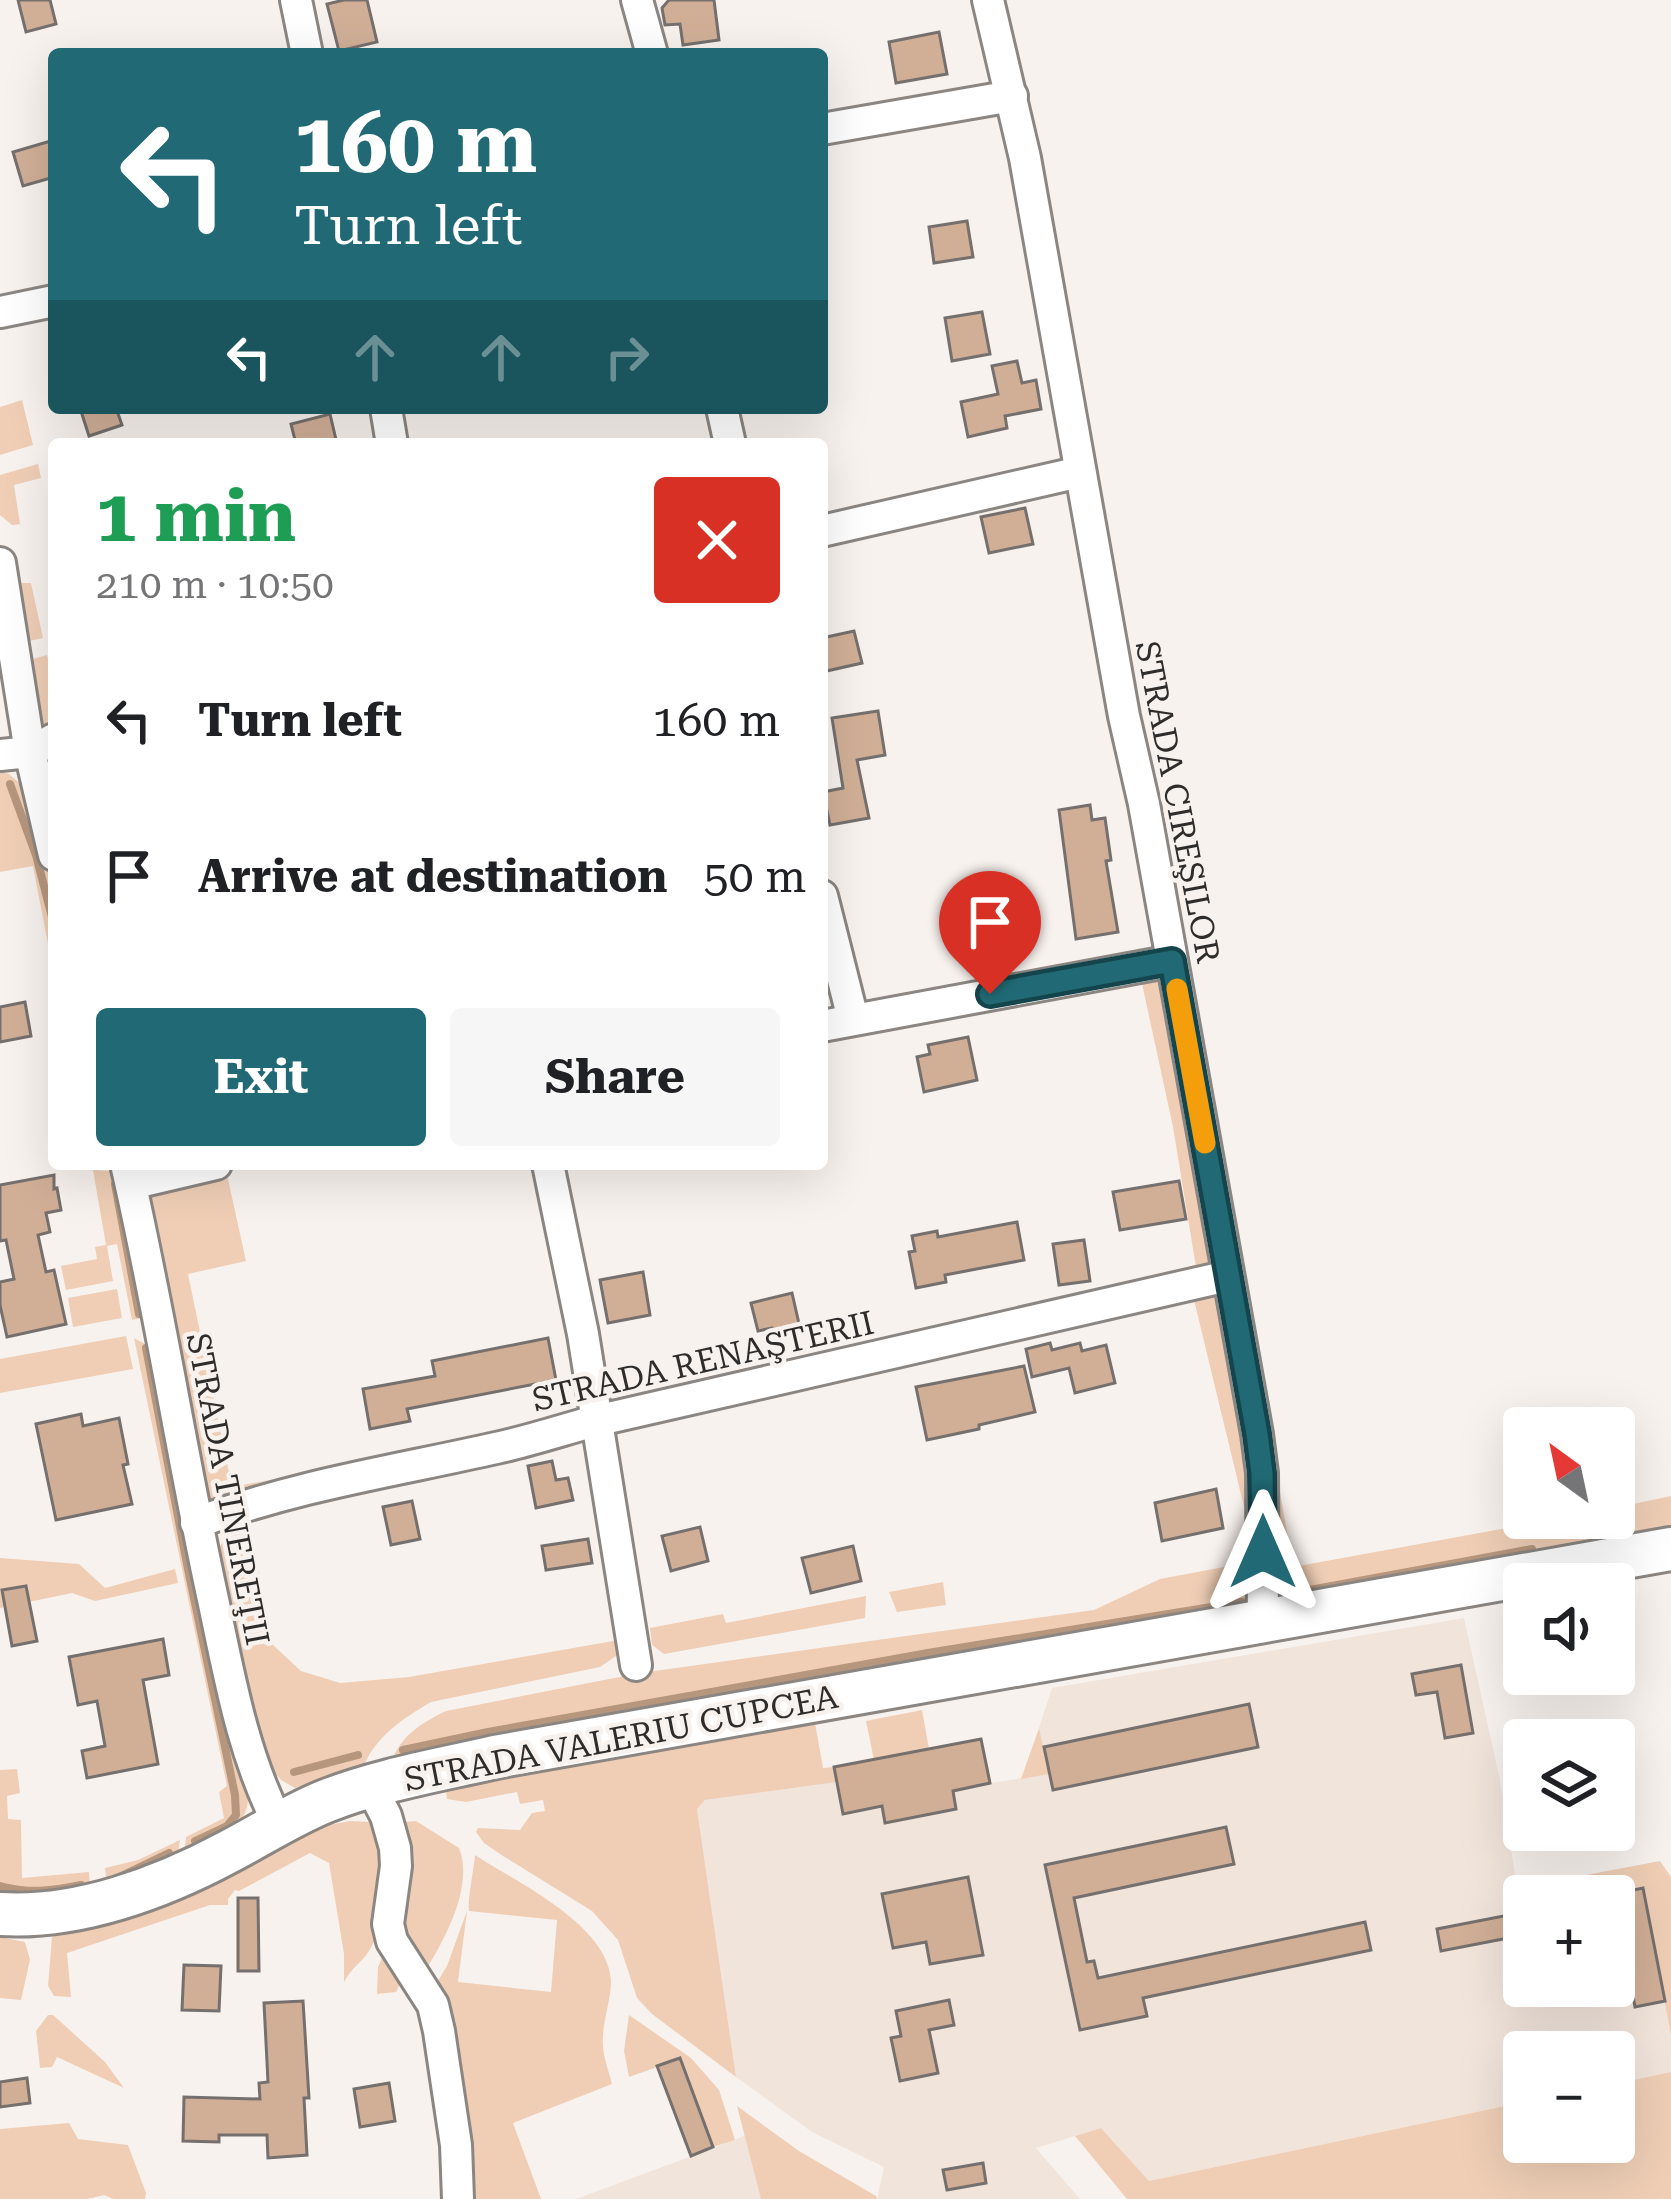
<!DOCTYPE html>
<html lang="en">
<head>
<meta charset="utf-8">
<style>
	:root { --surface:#fff; --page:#f6f6f6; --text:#202124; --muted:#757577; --accent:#216a75 }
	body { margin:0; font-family:"Roboto Serif",serif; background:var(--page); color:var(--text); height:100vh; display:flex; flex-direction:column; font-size:45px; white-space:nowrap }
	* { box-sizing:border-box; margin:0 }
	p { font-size:39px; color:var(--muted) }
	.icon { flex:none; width:66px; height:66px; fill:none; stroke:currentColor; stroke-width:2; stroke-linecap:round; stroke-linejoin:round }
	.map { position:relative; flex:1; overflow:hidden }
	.sheet { position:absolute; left:48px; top:438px; width:780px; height:732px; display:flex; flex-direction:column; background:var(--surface); border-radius:12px; box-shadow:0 12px 48px #0002 }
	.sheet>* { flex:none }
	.banner { position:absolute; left:48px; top:48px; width:780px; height:366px; border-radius:12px; box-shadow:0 12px 48px #0002; background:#216a75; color:#fff; overflow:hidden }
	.needle { width:78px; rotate:327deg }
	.controls { position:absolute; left:1503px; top:1407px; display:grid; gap:24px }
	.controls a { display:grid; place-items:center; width:132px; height:132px; border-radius:12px; background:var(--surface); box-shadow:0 12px 48px #0002; font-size:60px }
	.pin { position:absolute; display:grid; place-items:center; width:102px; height:102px; color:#fff; margin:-123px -51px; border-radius:50% 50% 50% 0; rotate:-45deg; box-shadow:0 0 12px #0007 }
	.pin .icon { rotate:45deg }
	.me { position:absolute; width:132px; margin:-66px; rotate:0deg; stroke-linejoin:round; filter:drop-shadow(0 0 9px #0008) }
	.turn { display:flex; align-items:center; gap:42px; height:252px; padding:0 48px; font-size:54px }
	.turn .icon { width:156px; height:156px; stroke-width:2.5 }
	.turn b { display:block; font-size:84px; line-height:102px }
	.lanes { display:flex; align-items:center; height:114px; padding:0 48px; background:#0003; justify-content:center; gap:60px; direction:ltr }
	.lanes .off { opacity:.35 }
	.round { display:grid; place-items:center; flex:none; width:126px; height:126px; border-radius:12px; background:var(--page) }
	.headline { display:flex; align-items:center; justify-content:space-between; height:204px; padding:0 48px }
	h1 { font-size:72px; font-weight:700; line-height:90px; color:#1e9e55 }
	.action { display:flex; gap:24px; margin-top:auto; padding:24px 48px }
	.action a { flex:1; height:138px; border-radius:12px; background:var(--accent); color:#fff; font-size:48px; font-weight:700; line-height:138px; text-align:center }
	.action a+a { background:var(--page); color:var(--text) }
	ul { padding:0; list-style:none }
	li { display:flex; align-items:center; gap:36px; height:156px; padding:0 48px }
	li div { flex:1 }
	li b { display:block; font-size:45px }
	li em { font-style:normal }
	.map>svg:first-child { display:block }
	.built { fill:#f1e4db }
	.green { fill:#efceb5 }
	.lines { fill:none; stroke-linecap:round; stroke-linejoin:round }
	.stream { stroke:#b6967d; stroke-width:8 }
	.building { fill:#d1af97; stroke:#75706d; stroke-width:3 }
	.minor-casing { stroke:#8b8682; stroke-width:36 }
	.secondary-casing { stroke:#8b8682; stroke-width:48 }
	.minor { stroke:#fff; stroke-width:30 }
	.secondary { stroke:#fff; stroke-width:42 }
	.route-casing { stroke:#15454c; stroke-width:30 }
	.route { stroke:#216a75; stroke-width:21 }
	.slow { stroke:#f59e0b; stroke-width:21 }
	.labels { text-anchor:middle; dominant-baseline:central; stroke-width:9; stroke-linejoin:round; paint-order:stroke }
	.street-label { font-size:33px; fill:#2f2d2b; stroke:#f8f2ee }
</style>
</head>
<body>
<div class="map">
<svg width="1671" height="2199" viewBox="0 0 1671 2199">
	<rect width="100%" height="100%" fill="#f8f2ee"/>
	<g class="built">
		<polygon points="1464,1618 1499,1776 1521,1911 1524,1912 1524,1986 1614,1986 1614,1896 1603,1896 1643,1888 1671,2035 1671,2072 1614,2084 1614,2052 1524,2052 1524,2102 1149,2181 1101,2128 1036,2148 1080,2199 877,2199 884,2167 812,2132 736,2077 697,1809 705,1800 836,1782 834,1767 981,1739 990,1783 1048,1774 1039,1728 1052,1688"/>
		<polygon points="745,2135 761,2199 576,2199 735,2140"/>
	</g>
	<g class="green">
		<polygon points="22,400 33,445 0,455 0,407"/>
		<polygon points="38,464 41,478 14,485 20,524 12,525 0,515 0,475"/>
		<polygon points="22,583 31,583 43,638 20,643 18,589"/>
		<polygon points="47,655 54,687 54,730 44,737 22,662"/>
		<polygon points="0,771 9,774 24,787 33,805 54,891 54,975 33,866 0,872"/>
		<polygon points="1167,972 1219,1263 1196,1267 1173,1127 1141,979"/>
		<polygon points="93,1170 111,1171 118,1176 146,1317 132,1320 117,1244 107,1246 113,1281 66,1290 61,1266 97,1259 95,1247 106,1245"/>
		<polygon points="226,1170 246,1261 188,1274 232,1487 292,1476 293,1482 217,1503 207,1497 145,1199 154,1189"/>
		<polygon points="117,1289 122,1318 73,1327 68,1298"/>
		<polygon points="1226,1295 1256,1481 1253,1544 1194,1300"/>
		<polygon points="126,1336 133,1369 0,1393 0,1359"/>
		<path d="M134,1338L145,1344L154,1355L248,1801C245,1832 209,1842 184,1856L186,1837L224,1818L219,1792L227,1786Z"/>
		<polygon points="1269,1429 1293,1567 1561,1518 1614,1518 1614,1508 1671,1496 1671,1529 1278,1603"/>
		<path d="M249,1520L273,1645L301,1671L340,1683L409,1677L619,1640V1654L600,1667L431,1702C402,1719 375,1737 363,1768L295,1788L281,1780L270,1768L244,1692L228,1625L220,1547L230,1525Z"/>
		<polygon points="0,1558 79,1564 105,1588 175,1569 178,1583 95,1601 72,1593 0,1608"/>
		<path d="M1245,1563C1256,1578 1249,1593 1243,1609L391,1763C400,1736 421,1723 446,1711L640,1673L1094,1610L1160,1579Z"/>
		<polygon points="943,1582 946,1605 897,1612 889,1592"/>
		<polygon points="866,1596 865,1618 664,1654 652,1645 650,1628 723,1614 726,1623"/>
		<polygon points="922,1710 929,1749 874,1760 866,1721"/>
		<polygon points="815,1723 823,1768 834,1767 837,1782 705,1800 697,1809 736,2077 652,2014 637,1998 618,1940 592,1911 503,1856 484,1843 476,1832 478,1828 520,1830 532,1813 545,1811 543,1800 520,1804 517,1792 466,1802 447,1799 446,1790 506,1777"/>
		<polygon points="1039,1728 1049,1774 1021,1779"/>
		<polygon points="17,1769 20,1793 7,1796 8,1819 21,1820 22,1878 89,1872 90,1886 80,1893 0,1898 0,1770"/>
		<path d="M350,1821L369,1822L385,1833C383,1871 390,1917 369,1951C362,1962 352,1967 344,1982V1954L329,1863L310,1853L239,1891L235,1890L228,1899V1905H210L67,1953L71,1997L54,1996L48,1986L52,1937L132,1916L178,1899L324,1826Z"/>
		<path d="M416,1821L459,1848C474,1884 446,1938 426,1969L417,1968L397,1913L401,1827L404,1822Z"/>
		<polygon points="180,1840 177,1859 107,1884 105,1868 138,1860"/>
		<path d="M475,1855C516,1882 609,1925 611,1981C611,2002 601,2025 603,2047C604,2059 609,2072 612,2084L513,2123L541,2199H467L433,1989L447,1966L467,1911L458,1982L551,1992L557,1920L469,1911C467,1903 474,1868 475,1855Z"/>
		<polygon points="1660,1861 1671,1877 1671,2035 1643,1888 1603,1896 1524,1896 1524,1912 1521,1912 1517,1888"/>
		<polygon points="0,1937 25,1942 30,1960 21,2000 0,1998"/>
		<polygon points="387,1947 401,1982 396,1992 377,1994 378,1967"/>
		<polygon points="48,2015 53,2015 105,2062 124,2088 57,2057 52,2067 40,2068 36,2031"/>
		<polygon points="629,2015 691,2058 719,2090 735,2140 713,2147 680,2059 629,2077 624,2051"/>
		<polygon points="1671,2072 1671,2199 1127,2199 1075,2136 1101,2128 1149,2181 1524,2102 1524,2142 1614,2142 1614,2084"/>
		<polygon points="737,2106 799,2151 876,2196 877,2199 761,2199"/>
		<polygon points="69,2123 78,2139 128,2145 146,2193 145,2199 113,2199 104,2195 87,2199 0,2199 0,2129"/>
	</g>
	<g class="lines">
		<g class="stream">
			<polyline points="10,784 36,855 54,925"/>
			<polyline points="115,1184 139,1314"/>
			<polyline points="146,1348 188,1569 235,1795 236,1815 227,1826 195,1841"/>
			<polyline points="1283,1595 1532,1549"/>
			<polyline points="403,1750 488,1732 928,1653 1242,1602"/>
			<polyline points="294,1772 358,1755"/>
			<polyline points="117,1878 169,1853"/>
			<path d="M0,1886C30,1894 52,1891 81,1885"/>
		</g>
	</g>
	<g class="building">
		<polygon points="18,0 50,0 56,24 26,32"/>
		<polygon points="344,0 367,0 377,42 339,51 327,4"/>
		<polygon points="669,0 714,0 719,40 683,45 680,24 665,25 662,8"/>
		<polygon points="939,32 947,74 896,83 889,42"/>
		<polygon points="54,140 54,177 23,186 13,152"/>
		<polygon points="967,221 973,257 934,263 929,227"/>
		<polygon points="982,312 990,354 952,361 945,318"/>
		<polygon points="1017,361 1022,383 1036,380 1041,409 1005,416 1007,428 968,437 961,402 998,394 992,366"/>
		<polygon points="80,408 116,408 122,425 89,436"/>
		<polygon points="330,414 337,444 296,444 291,424"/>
		<polygon points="1025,508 1033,544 989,553 981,517"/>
		<polygon points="854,631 862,663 822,672 822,638"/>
		<polygon points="878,711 885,755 857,760 869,818 830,825 823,792 843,788 832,718"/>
		<polygon points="1090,805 1092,820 1105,818 1111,860 1106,861 1118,932 1076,939 1059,810"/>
		<polygon points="25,1002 31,1036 0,1042 0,1007"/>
		<polygon points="968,1037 977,1080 924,1092 917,1057 930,1054 928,1045"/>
		<polygon points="54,1175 54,1189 57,1188 61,1210 46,1213 50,1232 38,1235 46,1272 54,1270 66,1324 7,1337 0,1305 0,1282 14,1279 6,1240 0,1241 0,1185"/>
		<polygon points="1179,1181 1186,1219 1120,1230 1113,1192"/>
		<polygon points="1017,1222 1024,1260 945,1275 946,1282 916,1288 909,1252 915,1251 912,1236 937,1231 938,1237"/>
		<polygon points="1084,1240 1090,1281 1059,1285 1053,1244"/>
		<polygon points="643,1272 650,1315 608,1323 600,1280"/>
		<polygon points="792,1293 800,1328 773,1334 772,1328 758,1331 751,1303"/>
		<polygon points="548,1338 556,1380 407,1409 410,1421 370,1429 363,1389 435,1376 432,1361"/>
		<polygon points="1050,1343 1052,1350 1080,1343 1082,1351 1106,1345 1115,1383 1075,1393 1069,1368 1032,1377 1026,1349"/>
		<polygon points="1024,1366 1035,1412 979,1425 979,1429 927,1440 916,1387"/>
		<polygon points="81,1414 83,1426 119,1418 128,1464 123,1465 132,1504 56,1520 36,1424"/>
		<polygon points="552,1461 556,1480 568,1478 573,1500 536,1508 528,1466"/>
		<polygon points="1216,1489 1223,1528 1162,1541 1155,1503"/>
		<polygon points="412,1501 420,1539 391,1545 383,1507"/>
		<polygon points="700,1527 708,1561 671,1571 662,1536"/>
		<polygon points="588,1539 592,1563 546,1570 542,1546"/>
		<polygon points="853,1546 861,1581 811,1593 802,1558"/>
		<polygon points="26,1586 37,1641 12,1646 2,1590"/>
		<polygon points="163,1639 169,1675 143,1680 158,1764 87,1778 82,1751 105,1746 97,1701 78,1705 69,1657"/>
		<polygon points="1461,1665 1473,1733 1445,1738 1437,1692 1416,1695 1412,1674"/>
		<polygon points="1249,1704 1258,1747 1053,1790 1044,1747"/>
		<polygon points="981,1739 990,1783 953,1791 956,1809 885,1823 882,1806 843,1814 834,1767"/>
		<polygon points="1226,1827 1234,1864 1074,1898 1087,1962 1094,1961 1098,1978 1365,1922 1371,1950 1143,1998 1147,2016 1080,2030 1045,1865"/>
		<polygon points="968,1877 983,1955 930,1964 926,1942 893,1948 882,1894"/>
		<polygon points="1643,1888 1665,2001 1635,2007 1631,1985 1620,1987 1614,1956 1614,1894"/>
		<polygon points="238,1898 258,1898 259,1971 238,1971"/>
		<polygon points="1524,1912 1524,1935 1441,1951 1437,1929"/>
		<polygon points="184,1965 221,1966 219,2011 182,2010"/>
		<polygon points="949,2000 954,2025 929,2030 938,2073 900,2081 891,2038 901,2036 896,2011"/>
		<polygon points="303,2001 309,2098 304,2098 307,2155 268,2158 267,2135 219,2135 219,2142 183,2141 184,2097 260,2099 259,2083 268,2082 264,2003"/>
		<polygon points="680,2058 713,2147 691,2156 657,2066"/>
		<polygon points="27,2078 30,2103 0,2107 0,2082"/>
		<polygon points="389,2083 395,2121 360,2127 354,2089"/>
		<polygon points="983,2163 986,2183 947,2190 943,2170"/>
	</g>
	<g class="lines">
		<g class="minor-casing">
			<g id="minor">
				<polyline points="296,0 307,54"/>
				<polyline points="637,0 652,54"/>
				<polyline points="988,0 1025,158 1124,716 1144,804 1257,1434 1262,1473 1263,1621"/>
				<polyline points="822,129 1012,96"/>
				<polyline points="0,312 54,301"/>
				<polyline points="386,408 392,444"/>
				<polyline points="722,408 730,444"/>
				<polyline points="822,531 1080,472"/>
				<polyline points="0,563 30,752 54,855"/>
				<polyline points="0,755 30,752 54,739"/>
				<polyline points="822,896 853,1019"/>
				<polyline points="822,1026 1172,961"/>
				<path d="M126,1164C160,1310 182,1458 214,1604C230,1680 243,1754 278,1823"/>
				<polyline points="548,1164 583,1334 636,1665"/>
				<polyline points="131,1184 216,1164"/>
				<path d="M196,1523C293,1486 394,1471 496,1448C529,1441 562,1430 595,1421L1228,1276"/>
				<polyline points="371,1787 386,1816 395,1848 396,1866 388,1924 392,1941 433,2005 439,2031 456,2145 458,2199"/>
			</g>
		</g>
		<g class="secondary-casing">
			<path id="secondary" d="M0,1914C77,1919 161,1888 228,1852C261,1835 291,1815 326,1801C379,1780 439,1770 495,1757L1671,1549"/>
		</g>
		<use href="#minor" class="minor"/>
		<use href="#secondary" class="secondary"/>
	</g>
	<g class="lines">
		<g class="route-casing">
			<polyline id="route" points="990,994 1172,961 1257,1434 1262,1473 1263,1552"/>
		</g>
		<use href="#route" class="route"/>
		<polyline class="slow" points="1177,989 1205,1143"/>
	</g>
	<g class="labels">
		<g class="street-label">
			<text transform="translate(1178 802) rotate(79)">STRADA CIREŞILOR</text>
			<text transform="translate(703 1361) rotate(-13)">STRADA RENAŞTERII</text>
			<text transform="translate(228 1489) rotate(79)">STRADA TINEREŢII</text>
			<text transform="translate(621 1738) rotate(-11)">STRADA VALERIU CUPCEA</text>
		</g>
	</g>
</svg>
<div class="controls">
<a><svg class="needle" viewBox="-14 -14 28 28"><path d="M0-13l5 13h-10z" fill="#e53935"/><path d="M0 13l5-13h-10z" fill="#757577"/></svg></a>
<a><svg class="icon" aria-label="sound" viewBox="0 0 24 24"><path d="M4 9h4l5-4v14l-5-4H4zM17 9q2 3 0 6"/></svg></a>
<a><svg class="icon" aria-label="layers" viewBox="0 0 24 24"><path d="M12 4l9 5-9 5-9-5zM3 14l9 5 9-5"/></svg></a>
<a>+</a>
<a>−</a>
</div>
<div class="pin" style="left:990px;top:994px;background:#d93025"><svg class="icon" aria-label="arrive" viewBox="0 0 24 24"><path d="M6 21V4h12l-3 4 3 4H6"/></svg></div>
<svg class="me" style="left:1263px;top:1552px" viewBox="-20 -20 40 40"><path d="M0-17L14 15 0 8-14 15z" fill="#216a75" stroke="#fff" stroke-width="4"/></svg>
<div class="banner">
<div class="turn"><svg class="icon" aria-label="left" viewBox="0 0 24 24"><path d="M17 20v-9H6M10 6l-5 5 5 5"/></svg><div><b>160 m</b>Turn left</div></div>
<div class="lanes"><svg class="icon" aria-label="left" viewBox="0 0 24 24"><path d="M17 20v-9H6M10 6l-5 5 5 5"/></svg><svg class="icon off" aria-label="ahead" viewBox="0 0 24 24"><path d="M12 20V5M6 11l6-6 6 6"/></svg><svg class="icon off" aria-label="ahead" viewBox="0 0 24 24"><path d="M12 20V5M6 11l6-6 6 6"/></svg><svg class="icon off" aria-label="right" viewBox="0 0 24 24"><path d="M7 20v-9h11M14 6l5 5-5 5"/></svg></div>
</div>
<section class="sheet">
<div class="headline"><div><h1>1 min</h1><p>210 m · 10:50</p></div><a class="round" style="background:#d93025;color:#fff"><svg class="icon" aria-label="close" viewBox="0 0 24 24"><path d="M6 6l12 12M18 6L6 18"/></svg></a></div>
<ul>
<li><svg class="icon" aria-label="left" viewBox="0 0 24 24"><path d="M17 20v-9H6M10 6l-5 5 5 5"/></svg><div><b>Turn left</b></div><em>160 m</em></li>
<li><svg class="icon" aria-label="arrive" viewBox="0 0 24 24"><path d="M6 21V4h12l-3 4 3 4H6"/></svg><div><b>Arrive at destination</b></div><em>50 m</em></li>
</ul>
<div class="action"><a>Exit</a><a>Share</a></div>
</section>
</div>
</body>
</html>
